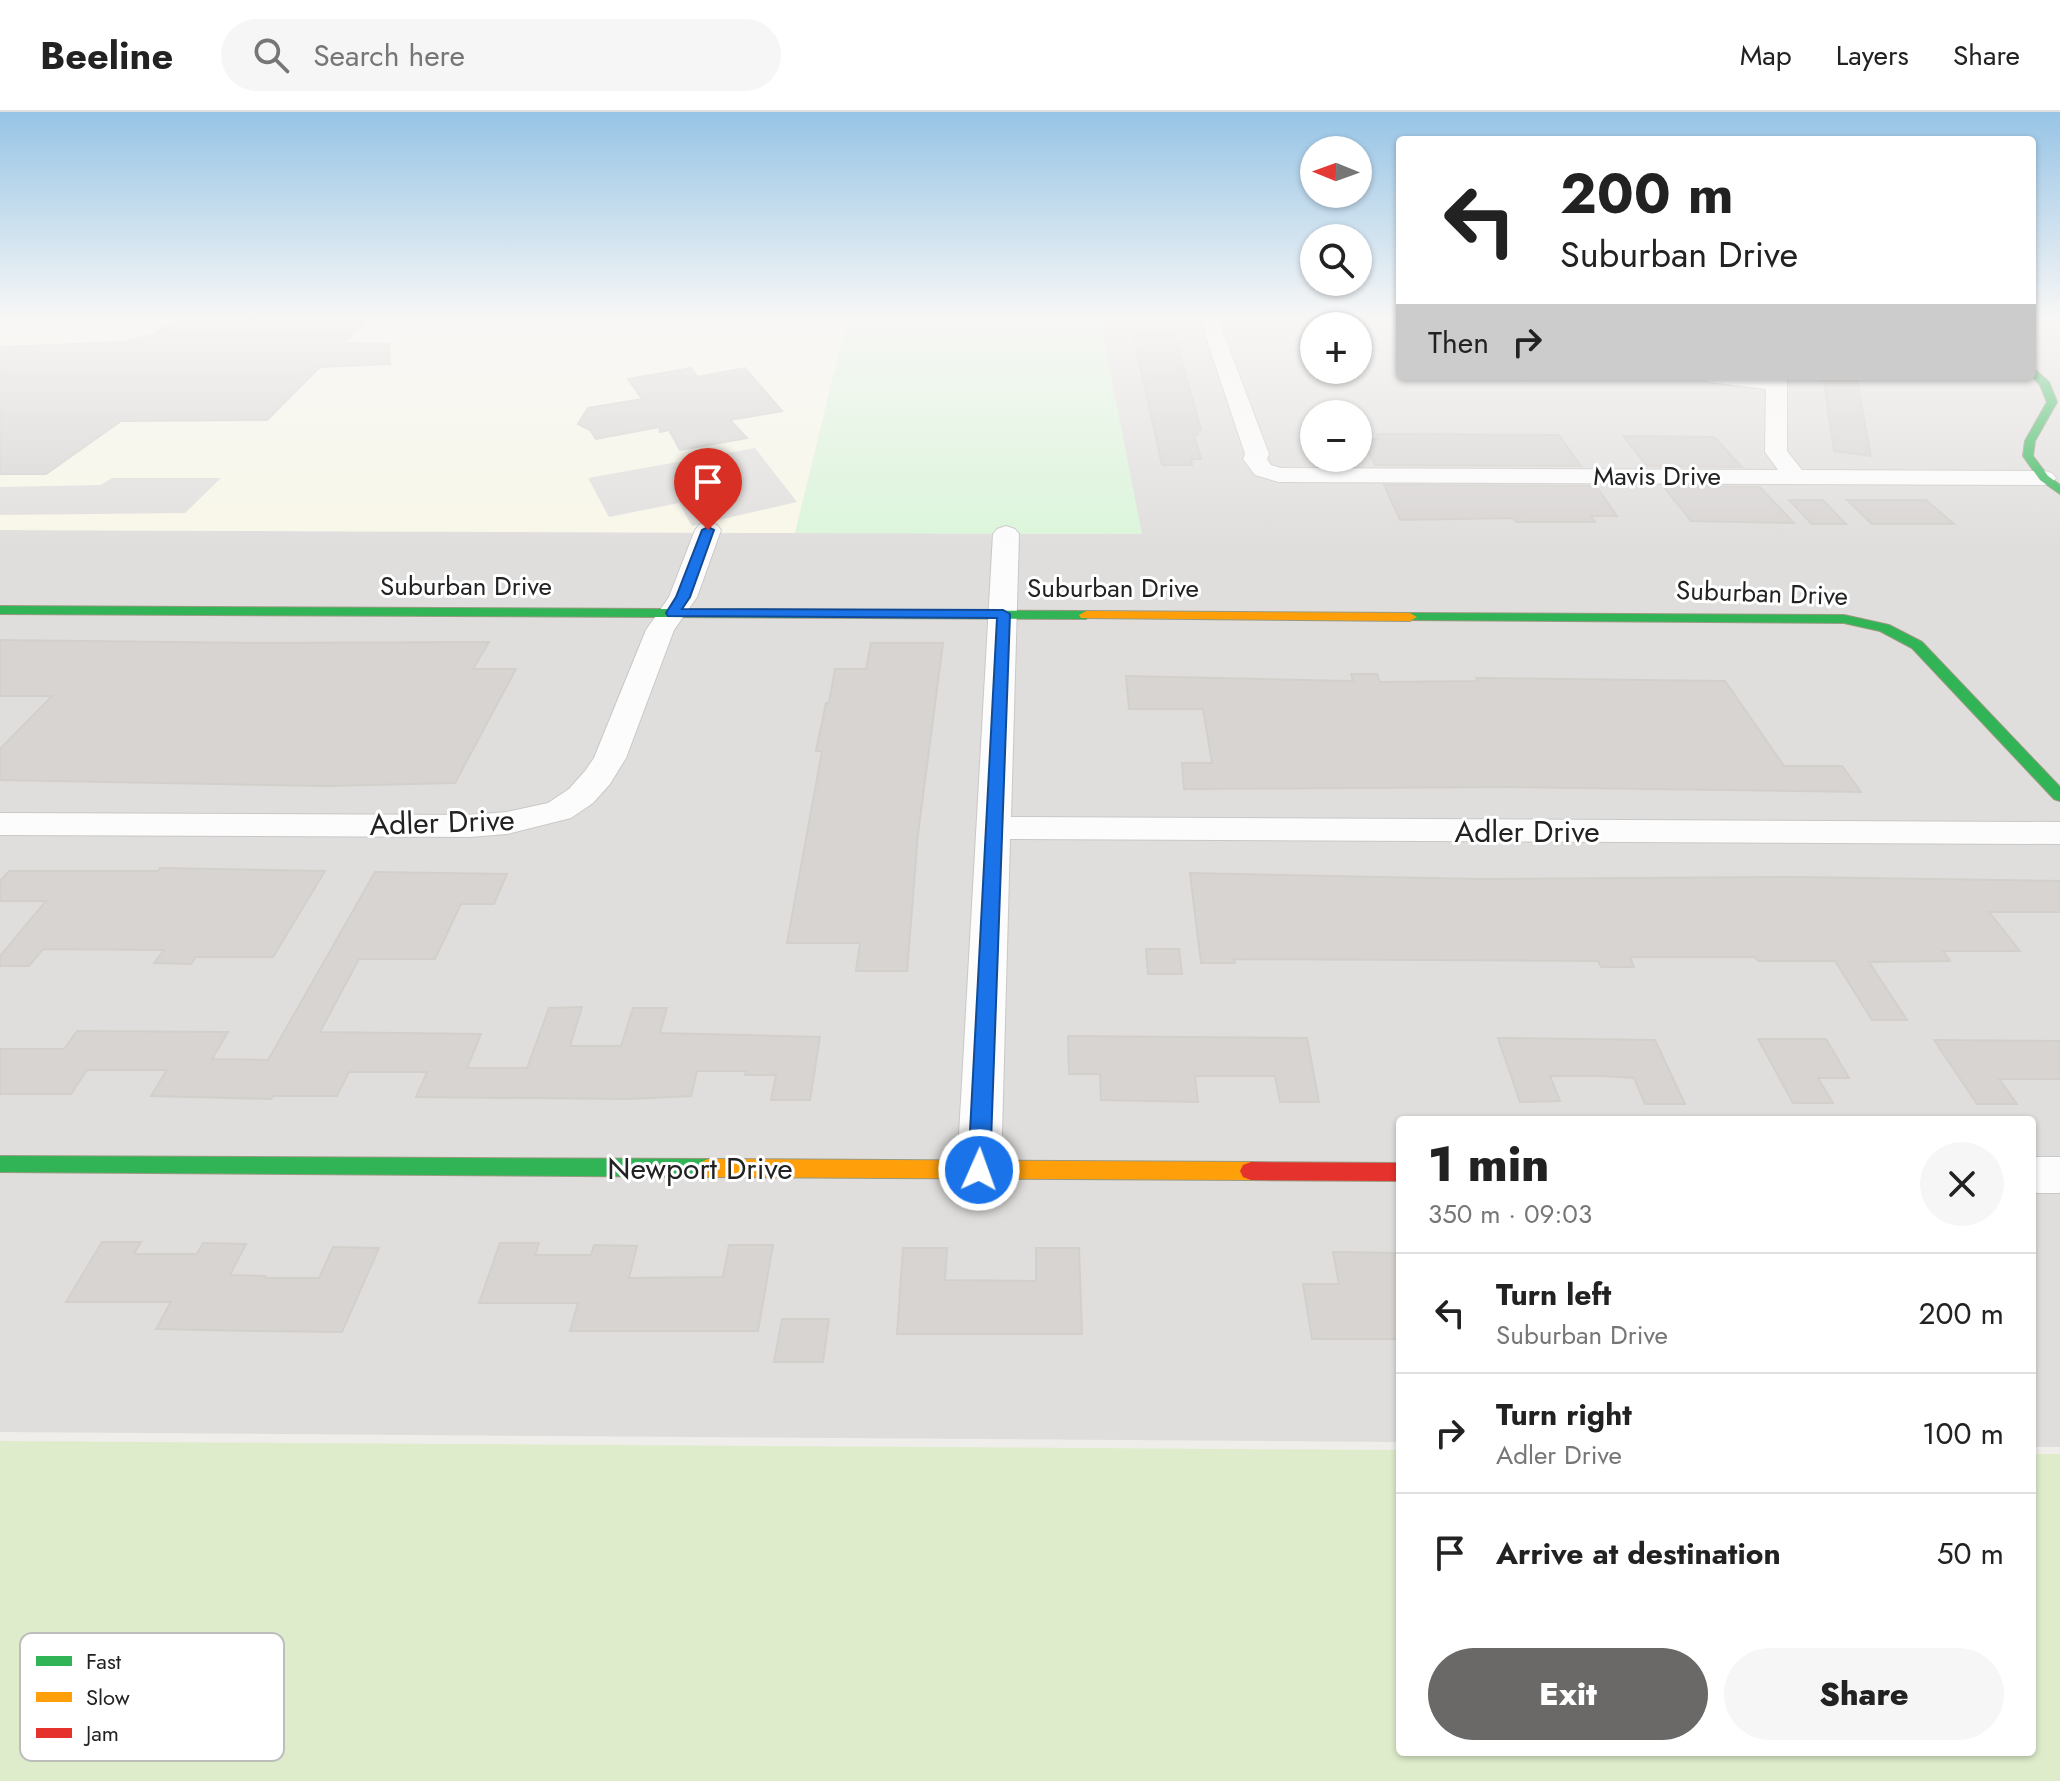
<!DOCTYPE html>
<html lang="en">
<head>
<meta charset="utf-8">
<style>
	:root { --surface:#fff; --page:#f6f6f6; --text:#222; --muted:#767676; --line:#e0e0e0; --accent:#6a6968 }
	body { margin:0; font-family:Jost,sans-serif; background:var(--page); color:var(--text); height:100vh; display:flex; flex-direction:column; font-size:30px; white-space:nowrap }
	* { box-sizing:border-box; margin:0 }
	p { font-size:26px; color:var(--muted) }
	.icon { flex:none; width:44px; height:44px; fill:none; stroke:currentColor; stroke-width:2; stroke-linecap:round; stroke-linejoin:round }
	.map { position:relative; flex:1; overflow:hidden }
	.sheet { position:absolute; left:1396px; top:1004px; width:640px; height:640px; display:flex; flex-direction:column; background:var(--surface); border-radius:8px; box-shadow:0 2px 6px #0004 }
	.sheet>* { flex:none }
	.banner { position:absolute; left:1396px; top:24px; width:640px; height:244px; border-radius:8px; box-shadow:0 2px 6px #0004; background:#fff; color:var(--text); overflow:hidden }
	.needle { width:52px; rotate:271deg }
	.controls { position:absolute; left:1300px; top:24px; display:grid; gap:16px }
	.controls a { display:grid; place-items:center; width:72px; height:72px; border-radius:50%; background:var(--surface); box-shadow:0 2px 6px #0004; font-size:40px }
	.pin { position:absolute; display:grid; place-items:center; width:68px; height:68px; color:#fff; margin:-82px -34px; border-radius:50% 50% 50% 0; rotate:-45deg; box-shadow:0 0 8px #0007 }
	.pin .icon { rotate:45deg }
	.me { position:absolute; width:88px; margin:-44px; rotate:2deg; stroke-linejoin:round; filter:drop-shadow(0 0 6px #0008) }
	.turn { display:flex; align-items:center; gap:28px; height:168px; padding:0 32px; font-size:36px }
	.turn .icon { width:104px; height:104px; stroke-width:2.5 }
	.turn b { display:block; font-size:56px; line-height:68px }
	.then { display:flex; align-items:center; height:76px; padding:0 32px; background:#0003; gap:16px; font-size:30px }
	.round { display:grid; place-items:center; flex:none; width:84px; height:84px; border-radius:42px; background:var(--page) }
	.overview { display:flex; align-items:center; justify-content:space-between; height:136px; padding:0 32px }
	h1 { font-size:48px; font-weight:800; line-height:60px }
	.action { display:flex; gap:16px; margin-top:auto; padding:16px 32px }
	.action a { flex:1; height:92px; border-radius:48px; background:var(--accent); color:#fff; font-size:32px; font-weight:800; line-height:92px; text-align:center }
	.action a+a { background:var(--page); color:var(--text) }
	ul { padding:0; list-style:none }
	li { display:flex; align-items:center; gap:24px; height:120px; padding:0 32px; border-top:2px solid var(--line) }
	li div { flex:1 }
	li b { display:block; font-size:30px }
	li em { font-style:normal }
	header { display:flex; align-items:center; gap:48px; box-sizing:border-box; height:112px; padding:0 40px; background:var(--surface); border-bottom:2px solid var(--line) }
	header strong { font-size:38px }
	nav { display:flex; gap:44px; margin-inline-start:auto; font-size:28px }
	.search { width:560px; height:72px; background:var(--page); display:flex; align-items:center; gap:20px; box-sizing:border-box; padding:0 28px; border-radius:44px; color:var(--muted); font-size:30px }
	.map>svg:first-child { display:block }
	.residential { fill:#dfdedc; fill-rule:evenodd }
	.education { fill:#f8f7e8 }
	.grass { fill:#deeccb }
	.park { fill:#daf5d9 }
	.parking { fill:#e0dfde }
	.building { fill:#d7d4d2; stroke:#d3d0cc; stroke-width:2 }
	.lines { fill:none; stroke-linecap:round; stroke-linejoin:round }
	.street-casing { stroke:#c9c8c7; stroke-width:2 }
	.fast-casing { stroke:#9a9a82; stroke-width:2 }
	.slow-casing { stroke:#9a9a82; stroke-width:2 }
	.jam-casing { stroke:#9a9a82; stroke-width:2 }
	.street { fill:#fdfcfc; fill-rule:evenodd }
	.fast { fill:#30b455; fill-rule:evenodd }
	.slow { fill:#ff9f0a; fill-rule:evenodd }
	.jam { fill:#e5322d; fill-rule:evenodd }
	.route { fill:#1a73e8; stroke:#114b97; stroke-width:2 }
	.labels { text-anchor:middle; dominant-baseline:central; stroke-width:6; stroke-linejoin:round; paint-order:stroke }
	.far-street-label { font-size:26px; fill:#222; stroke:#fff }
	.street-label { font-size:30px; fill:#222; stroke:#fff }
	.key { fill:#fff; stroke:#bdbdbd; stroke-width:2 }
	.key-label { font-size:22px; fill:#222 }
</style>
</head>
<body>
<header>
<strong>Beeline</strong>
<div class="search"><svg class="icon" aria-label="search" viewBox="0 0 24 24"><circle cx="10" cy="10" r="6"/><path d="M15 15l6 6"/></svg>Search here</div>
<nav><a>Map</a><a>Layers</a><a>Share</a></nav>
</header>
<div class="map">
<svg width="2060" height="1669" viewBox="0 0 2060 1669">
	<rect width="100%" height="100%" fill="#f0eeeb"/>
	<path class="residential" d="M1099,204H1400V264H2032V204H2060V1335H2032V1008H1400V1330L0,1320V418L1141,422ZM1314,214H1358V258H1314ZM1314,302H1358V346H1314Z"/>
	<polygon class="education" points="0,204 848,204 795,421 0,418"/>
	<polygon class="grass" points="0,1329 1400,1338 1400,1640 2032,1640 2032,1342 2060,1342 2060,1669 0,1669"/>
	<polygon class="park" points="848,204 1099,204 1142,422 795,421"/>
	<g class="parking">
		<polygon points="755,336 797,390 692,414 679,391 609,405 588,366"/>
		<polygon points="112,366 221,366 185,401 0,403 0,375 101,373"/>
	</g>
	<g class="building">
		<polygon points="182,204 371,204 344,231 389,232 390,252 320,255 267,308 121,309 46,362 0,362 0,235 123,230 152,223"/>
		<polygon points="1169,204 1201,318 1197,318 1198,323 1194,323 1201,347 1191,347 1192,353 1162,353 1129,205"/>
		<polygon points="691,256 697,265 745,256 782,299 730,308 747,326 680,338 669,318 660,320 659,315 596,327 590,318 578,312 588,296 642,287 628,267"/>
		<polygon points="1823,264 1856,264 1871,344 1834,339"/>
		<polygon points="1377,322 1559,323 1581,354 1375,353 1362,327 1379,327"/>
		<polygon points="1623,324 1714,325 1742,355 1647,354"/>
		<polygon points="1384,373 1596,374 1617,404 1591,404 1595,410 1516,410 1514,406 1400,408"/>
		<polygon points="1663,374 1760,375 1794,411 1691,409"/>
		<polygon points="1789,388 1823,388 1846,412 1812,412"/>
		<polygon points="1847,388 1926,388 1954,412 1872,412"/>
		<polygon points="0,528 267,531 489,530 473,557 516,557 455,671 327,674 0,668 0,637 52,584 0,584"/>
		<polygon points="871,531 943,531 918,722 907,859 856,859 860,831 787,831 822,639 816,639 826,591 829,591 835,557 866,557"/>
		<polygon points="1351,562 1377,562 1380,570 1478,569 1476,566 1725,569 1784,654 1842,654 1861,680 1510,675 1184,677 1182,651 1212,651 1203,597 1129,597 1126,564 1353,569"/>
		<polygon points="160,756 325,759 273,845 196,845 191,852 154,851 164,838 43,837 29,854 0,854 0,844 46,789 0,789 0,769 9,759 158,759"/>
		<polygon points="375,760 507,762 494,792 461,792 435,847 359,847 320,920 481,922 467,956 527,956 549,896 582,895 570,934 621,934 633,896 667,896 660,921 820,925 810,988 771,988 776,963 745,963 746,959 697,959 691,984 629,987 416,985 427,960 349,960 337,984 273,984 271,987 151,984 167,958 87,958 71,982 0,982 0,937 64,937 77,919 228,920 212,947 268,948"/>
		<polygon points="1190,761 1479,767 1796,765 2060,769 2060,800 1989,800 2020,839 1943,839 1950,849 1869,850 1907,908 1872,908 1835,849 1758,849 1755,845 1630,845 1634,855 1601,855 1598,849 1234,847 1235,851 1201,851"/>
		<polygon points="1146,837 1179,837 1182,862 1148,862"/>
		<polygon points="1068,924 1307,926 1319,990 1280,990 1275,964 1195,964 1198,990 1101,988 1100,962 1069,962"/>
		<polygon points="1498,926 1655,928 1685,992 1645,992 1634,966 1602,964 1550,964 1560,989 1520,990"/>
		<polygon points="1758,927 1826,927 1849,966 1818,966 1833,991 1793,991"/>
		<polygon points="1934,928 2060,929 2060,967 1999,967 2017,992 1977,992"/>
		<polygon points="102,1130 141,1130 134,1142 197,1142 203,1131 246,1132 230,1163 265,1164 264,1166 319,1166 333,1135 379,1136 342,1220 258,1219 156,1217 171,1190 66,1190"/>
		<polygon points="500,1131 539,1131 535,1143 591,1143 594,1133 637,1134 629,1166 723,1165 729,1133 773,1133 758,1219 570,1219 578,1191 479,1191"/>
		<polygon points="903,1136 947,1136 945,1168 1036,1169 1036,1136 1079,1136 1082,1222 897,1222"/>
		<polygon points="1333,1140 1400,1141 1400,1227 1312,1227 1303,1172 1339,1172"/>
		<polygon points="782,1207 829,1207 823,1250 774,1250"/>
	</g>
	<g class="lines">
		<g class="street-casing">
			<g id="street">
				<polygon points="1199,204 1217,204 1269,342 1267,347 1271,353 1281,356 1778,358 1765,340 1766,277 1709,270 1699,264 1787,264 1787,339 1802,358 2044,359 2052,361 2056,366 2052,371 2044,373 1279,370 1255,363 1243,347 1245,342"/>
				<polygon points="708,410 717,413 721,418 697,485 674,518 626,646 610,672 593,691 571,706 507,722 470,725 0,723 0,701 470,703 507,700 548,691 569,677 585,659 594,646 646,518 669,485 695,418 699,413"/>
				<polygon points="1006,414 1015,417 1019,422 1011,705 2060,710 2060,732 1010,727 1001,1058 995,1071 979,1076 963,1071 957,1058 993,422 997,417"/>
				<rect x="2032" y="1045" width="28" height="36"/>
			</g>
		</g>
		<g class="fast-casing">
			<g id="fast">
				<polygon points="2032,255 2049,270 2057,290 2035,329 2033,344 2048,364 2060,373 2060,382 2040,368 2023,344 2025,329 2047,290 2040,273 2032,264"/>
				<polygon points="0,494 1086,499 1093,503 1086,507 0,502"/>
				<polygon points="1410,501 1844,503 1889,513 1922,530 2060,675 2060,689 2054,687 1912,536 1880,519 1844,511 1405,508 1405,502"/>
				<polygon points="0,1044 708,1047 715,1050 719,1056 715,1062 708,1065 0,1060"/>
			</g>
		</g>
		<g class="slow-casing">
			<g id="slow">
				<polygon points="1086,499 1410,501 1417,505 1410,509 1081,506 1079,503"/>
				<polygon points="708,1047 1251,1050 1259,1053 1262,1059 1259,1065 1251,1068 708,1065 701,1062 697,1056 701,1050"/>
			</g>
		</g>
		<g class="jam-casing">
			<polygon id="jam" points="1251,1050 1400,1051 1400,1069 1251,1068 1243,1065 1240,1059 1243,1053"/>
		</g>
		<use href="#street" class="street"/>
		<use href="#fast" class="fast"/>
		<use href="#slow" class="slow"/>
		<use href="#jam" class="jam"/>
	</g>
	<linearGradient id="sky" x2="0" y2="1"><stop stop-color="#97c4e6"/><stop offset="0.47" stop-color="#f8f7f6"/><stop offset="1" stop-color="#f8f7f6" stop-opacity="0"/></linearGradient>
	<rect width="2060" height="437" fill="url(#sky)"/>
	<polygon class="route" points="708,415 714,418 690,485 682,497 1003,498 1010,502 990,1058 987,1064 979,1066 971,1064 968,1058 997,506 668,504 666,501 676,485 702,418"/>
	<g class="labels">
		<g class="far-street-label">
			<text x="1657" y="364">Mavis Drive</text>
			<text x="466" y="474">Suburban Drive</text>
			<text x="1113" y="476">Suburban Drive</text>
			<text transform="translate(1762 481) rotate(2)">Suburban Drive</text>
		</g>
		<g class="street-label">
			<text transform="translate(442 710) rotate(-2)">Adler Drive</text>
			<text x="1527" y="719">Adler Drive</text>
			<text x="700" y="1056">Newport Drive</text>
		</g>
	</g>
	<rect x="20" y="1521" width="264" height="128" rx="12" class="key"/>
	<rect x="36" y="1544" width="36" height="10" fill="#30b455"/>
	<rect x="36" y="1580" width="36" height="10" fill="#ff9f0a"/>
	<rect x="36" y="1616" width="36" height="10" fill="#e5322d"/>
	<g class="key-label">
		<text x="86" y="1557">Fast</text>
		<text x="86" y="1593">Slow</text>
		<text x="86" y="1629">Jam</text>
	</g>
</svg>
<div class="controls">
<a><svg class="needle" viewBox="-14 -14 28 28"><path d="M0-13l5 13h-10z" fill="#e53935"/><path d="M0 13l5-13h-10z" fill="#767676"/></svg></a>
<a><svg class="icon" aria-label="search" viewBox="0 0 24 24"><circle cx="10" cy="10" r="6"/><path d="M15 15l6 6"/></svg></a>
<a>+</a>
<a>−</a>
</div>
<div class="pin" style="left:708px;top:418px;background:#d93025"><svg class="icon" aria-label="arrive" viewBox="0 0 24 24"><path d="M6 21V4h12l-3 4 3 4H6"/></svg></div>
<svg class="me" style="left:979px;top:1058px" viewBox="-20 -20 40 40"><circle r="17" fill="#1a73e8" stroke="#fff" stroke-width="3"/><path d="M0-11L8 9 0 5-8 9z" fill="#fff"/></svg>
<div class="banner">
<div class="turn"><svg class="icon" aria-label="left" viewBox="0 0 24 24"><path d="M17 20v-9H6M10 6l-5 5 5 5"/></svg><div><b>200 m</b>Suburban Drive</div></div>
<div class="then">Then<svg class="icon" aria-label="right" viewBox="0 0 24 24"><path d="M7 20v-9h11M14 6l5 5-5 5"/></svg></div>
</div>
<section class="sheet">
<div class="overview"><div><h1>1 min</h1><p>350 m · 09:03</p></div><a class="round"><svg class="icon" aria-label="close" viewBox="0 0 24 24"><path d="M6 6l12 12M18 6L6 18"/></svg></a></div>
<ul>
<li><svg class="icon" aria-label="left" viewBox="0 0 24 24"><path d="M17 20v-9H6M10 6l-5 5 5 5"/></svg><div><b>Turn left</b><p>Suburban Drive</p></div><em>200 m</em></li>
<li><svg class="icon" aria-label="right" viewBox="0 0 24 24"><path d="M7 20v-9h11M14 6l5 5-5 5"/></svg><div><b>Turn right</b><p>Adler Drive</p></div><em>100 m</em></li>
<li><svg class="icon" aria-label="arrive" viewBox="0 0 24 24"><path d="M6 21V4h12l-3 4 3 4H6"/></svg><div><b>Arrive at destination</b></div><em>50 m</em></li>
</ul>
<div class="action"><a>Exit</a><a>Share</a></div>
</section>
</div>
</body>
</html>
